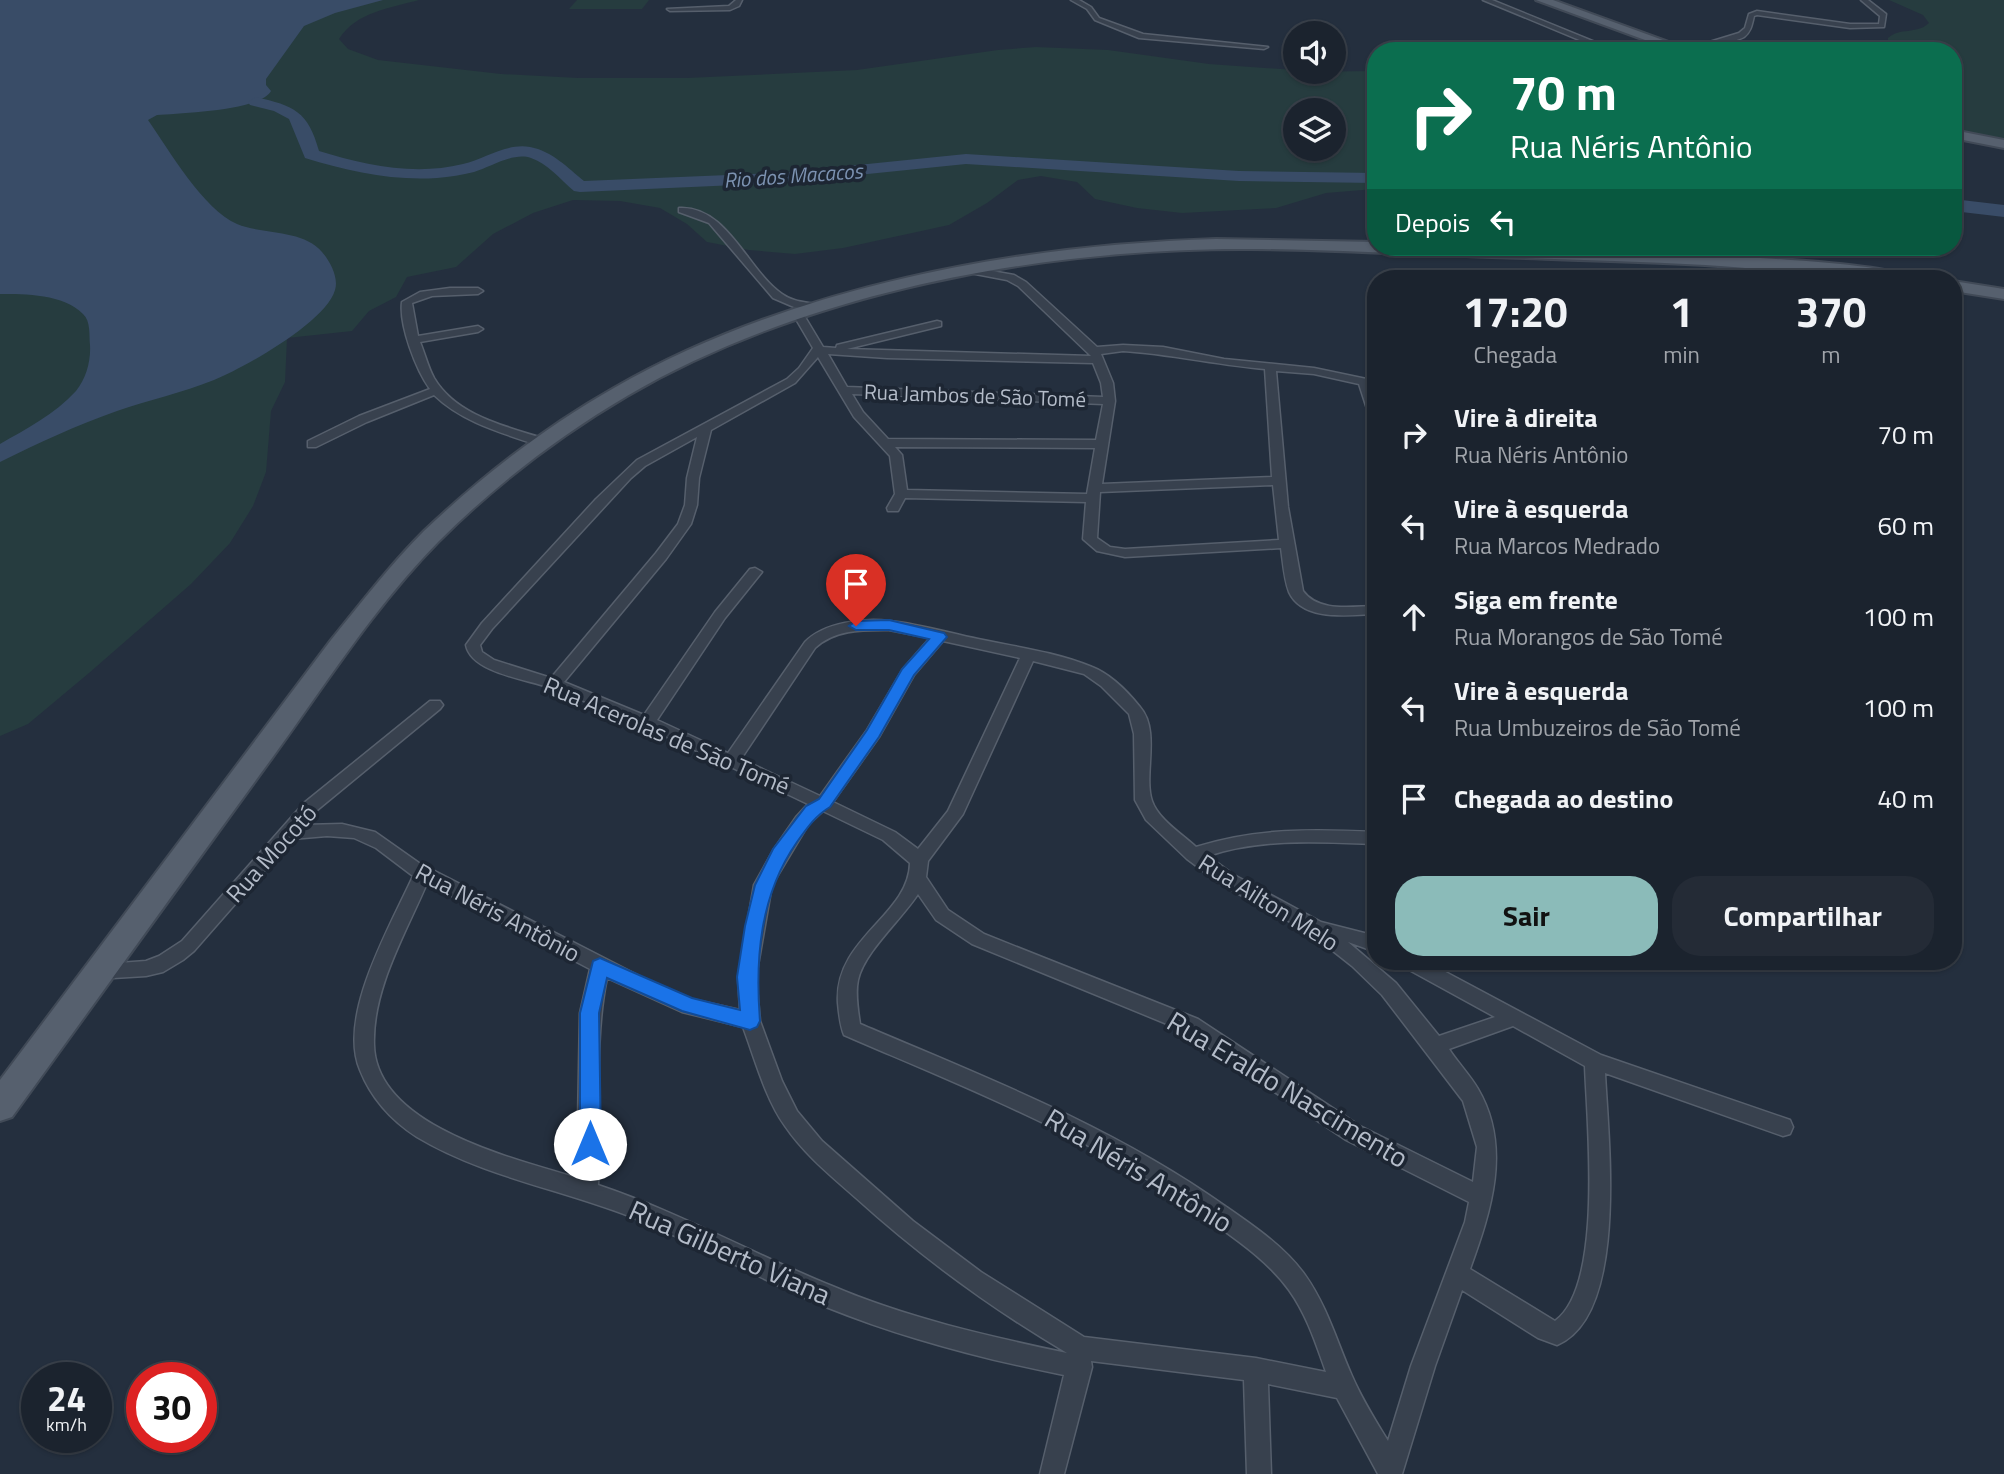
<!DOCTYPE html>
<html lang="pt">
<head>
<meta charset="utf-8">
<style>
	:root { --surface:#1b232e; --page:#242b36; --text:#f1f3f6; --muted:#a0a4aa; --line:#39404a; --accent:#8bbbb9 }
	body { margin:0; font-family:"Titillium Web",sans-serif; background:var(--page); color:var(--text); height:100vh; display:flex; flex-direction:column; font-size:26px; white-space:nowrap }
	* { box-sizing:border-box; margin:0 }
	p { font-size:23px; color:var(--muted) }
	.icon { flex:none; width:38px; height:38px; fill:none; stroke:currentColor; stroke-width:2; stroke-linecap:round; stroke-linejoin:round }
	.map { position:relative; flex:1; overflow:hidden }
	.panel { position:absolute; left:1367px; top:270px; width:595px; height:700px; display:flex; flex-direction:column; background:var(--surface); border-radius:28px; box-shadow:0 2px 5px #0004,0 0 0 2px var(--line) }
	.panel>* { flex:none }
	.banner { position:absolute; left:1367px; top:42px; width:595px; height:214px; border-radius:28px; box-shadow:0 2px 5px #0004,0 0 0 2px var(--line); background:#0b6e4f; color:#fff; overflow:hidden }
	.controls { position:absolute; left:1283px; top:21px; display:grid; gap:14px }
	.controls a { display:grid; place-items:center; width:63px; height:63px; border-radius:50%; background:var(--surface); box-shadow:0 2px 5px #0004,0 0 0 2px var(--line); font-size:35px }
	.speed { position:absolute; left:21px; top:1362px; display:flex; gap:14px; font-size:35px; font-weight:700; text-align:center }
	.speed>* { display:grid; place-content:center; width:91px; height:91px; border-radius:50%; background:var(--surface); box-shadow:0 2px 5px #0004,0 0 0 2px var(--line); line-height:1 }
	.speed small { font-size:18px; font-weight:400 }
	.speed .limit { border:10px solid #d22; background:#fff; color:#111 }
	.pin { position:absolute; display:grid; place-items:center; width:60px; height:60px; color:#fff; margin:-72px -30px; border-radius:50% 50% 50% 0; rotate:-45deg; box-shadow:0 0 7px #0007 }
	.pin .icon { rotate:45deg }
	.me { position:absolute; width:77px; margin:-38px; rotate:0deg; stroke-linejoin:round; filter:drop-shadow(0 0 5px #0008) }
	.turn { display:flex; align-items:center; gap:24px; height:147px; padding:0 28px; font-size:32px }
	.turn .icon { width:91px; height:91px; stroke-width:2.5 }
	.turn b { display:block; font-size:49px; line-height:60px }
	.then { display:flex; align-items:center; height:66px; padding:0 28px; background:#0003; gap:14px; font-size:26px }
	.eta { display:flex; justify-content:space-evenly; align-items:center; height:119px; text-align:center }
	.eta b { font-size:42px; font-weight:700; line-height:49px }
	.button { display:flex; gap:14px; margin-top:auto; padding:14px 28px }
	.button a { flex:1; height:80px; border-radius:28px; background:var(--accent); color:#111; font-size:28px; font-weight:700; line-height:80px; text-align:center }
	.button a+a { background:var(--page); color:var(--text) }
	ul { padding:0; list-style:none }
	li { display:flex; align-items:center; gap:21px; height:91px; padding:0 28px }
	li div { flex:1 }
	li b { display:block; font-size:26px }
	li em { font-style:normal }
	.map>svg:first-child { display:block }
	.green { fill:#263c3f; fill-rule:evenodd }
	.water { fill:#394c67 }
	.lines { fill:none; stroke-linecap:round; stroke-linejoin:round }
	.river { fill:#394c67; fill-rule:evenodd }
	.minor-casing { stroke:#565f6c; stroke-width:3 }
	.primary-casing { stroke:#414a57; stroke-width:4 }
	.minor { fill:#38414e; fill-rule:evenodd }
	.primary { fill:#56606e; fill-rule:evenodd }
	.route { fill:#1a73e8; stroke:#114b97; stroke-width:2 }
	.labels { text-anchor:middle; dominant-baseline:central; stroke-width:7; stroke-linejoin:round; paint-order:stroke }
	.far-water-label { font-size:21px; font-style:italic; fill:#7c92b1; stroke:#1d2633 }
	.far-street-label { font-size:21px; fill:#b4bcc9; stroke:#1d2633 }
	.street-label { font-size:24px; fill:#b4bcc9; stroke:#1d2633 }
	.near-street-label { font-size:28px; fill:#b4bcc9; stroke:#1d2633 }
</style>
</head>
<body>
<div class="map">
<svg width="2004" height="1474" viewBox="0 0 2004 1474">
	<rect width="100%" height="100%" fill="#242f3e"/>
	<g class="green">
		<path d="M361,0H419C390,8 356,12 339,39L348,49L378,60L501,74L578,78H687L857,70L998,50L1036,47L1108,50L1209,64L1295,70V72L1375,71V189L1326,193L1276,208L1182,213L1137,208L1095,199L1077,182L1041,176L1018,180L987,203L949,225L843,248L795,254L749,250L707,242L687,224L660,208L620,201L573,200L533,213L493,234L456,267L407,277L396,297L369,311L352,331L287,338L285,382L271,411L266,472L253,506L230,543L191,584L89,673L28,724L0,736V95L285,29ZM1295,110H1334V149H1295Z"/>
		<polygon points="577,0 649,0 642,9 569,9"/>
		<path d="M1889,0H2004V140L1953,131V89L1961,84L1958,76L1953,74V51H1894L1888,46V38C1900,27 1916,35 1929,23L1923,15Z"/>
	</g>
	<path class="water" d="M0,0H383L335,13L304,26L266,79V85L271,91C260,111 180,113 157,115L148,120C169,150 203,209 237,224C263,235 303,229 322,252C330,261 339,278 335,290C326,322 244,368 214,380C182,393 149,400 117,411C77,425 38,443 0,462V444C26,429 55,414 76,391C86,379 91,361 90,345C89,336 91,321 83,314C64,294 25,294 0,294Z"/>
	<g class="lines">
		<g class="river">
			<path d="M256,97C294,106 308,111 319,151C364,165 415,176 463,164C485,159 506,143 530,147C552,151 568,168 584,181L779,173L966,154L1239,171L1376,173V183L1239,181L966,164L779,183L580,192L574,191C561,180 547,163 531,158C513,152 491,167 474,172C462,175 450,177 437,178C391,181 348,171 305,158L289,119L274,111L250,105L248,102Z"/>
			<polygon points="1953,199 2004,205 2004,217 1953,211"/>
		</g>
		<g class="minor-casing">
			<g id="minor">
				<polygon points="736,0 742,0 739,6 730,10 670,11 667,9 729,6"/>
				<polygon points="1071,0 1079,0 1091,7 1099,18 1143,34 1268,47 1264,49 1139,38 1095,20 1087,9"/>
				<polygon points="1483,0 1492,0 1617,51 1606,51"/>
				<path d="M1861,0H1868L1886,14L1884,27L1850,28L1757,15L1754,16C1752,24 1751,32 1744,37C1733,43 1694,51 1680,51L1739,33L1745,28L1749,14L1757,11L1850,24H1879L1880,16Z"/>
				<path d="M679,208C727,205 748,271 782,294C793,302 806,302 819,305V309L794,307L773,298L709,223L679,212Z"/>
				<path d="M969,267L1014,275L1026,282L1097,347L1123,345L1163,347L1224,359L1314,368L1376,381V388L1371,387L1376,400V421L1370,418L1359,384L1314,374L1276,371L1288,507L1303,591C1319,613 1352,606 1376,606V614C1349,615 1303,622 1289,592C1284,579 1283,562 1281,548L1125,557L1097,551L1083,539L1086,502L905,498L898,511H888L887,508L895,494L890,456L854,417L818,357L795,383L711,430L699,478L697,505L691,524L666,559L564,682L644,715L715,612L750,569L755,568L762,572L725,618L657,720L728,753L805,642C825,622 863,618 890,621C919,624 949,633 978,639C1016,647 1056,652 1092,667C1110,674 1128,692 1140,707C1161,731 1143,775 1152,801C1158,819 1182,834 1196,847C1255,828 1314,829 1376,832V844C1320,842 1262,838 1208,856L1234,875L1321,922L1376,936V952L1348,942L1396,983L1439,1036L1495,1017L1402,966L1400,961H1425L1601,1055L1790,1120L1793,1127L1790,1134L1783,1136L1605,1073C1608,1137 1629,1315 1557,1345L1538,1338L1462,1290L1435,1366L1402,1474H1378L1337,1398L1268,1384L1271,1474H1247L1244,1380L1091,1361L1092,1367L1064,1474H1040L1064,1375C983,1359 903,1338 826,1307C759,1279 697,1243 629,1216C560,1189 482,1176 417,1137C392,1121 371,1098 360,1070C337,1016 391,925 413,876L376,848L354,838L327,836L292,839L194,951L183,960L163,972L146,976L113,978L92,975L90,970L92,965L146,961L159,956L182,941L304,803L430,701H440L443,705L440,709L316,811L304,825L342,824L375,832L419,863L647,980L691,999L740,1010L738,977L754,885L774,849L796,817L808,804C722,763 637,720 548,687C524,679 471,672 466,645L482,623L596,499L637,460L787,379L799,368L813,348L793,314L794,312H802L823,347L836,348L837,345L937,321L941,322V326L847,349L1091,356L1018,286L1007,280L965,272L964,270ZM1123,351C1171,354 1217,365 1265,369L1272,477L1102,484L1115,401L1113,383L1101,354ZM828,354L887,358L1093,363L1101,383L1103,397L847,387ZM852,394L1103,404L1096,440L888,439L863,412ZM697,437L687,478L685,505L678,524L656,553L551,678L494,660L482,652L480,645L492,629L631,478L645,466ZM895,447L1095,448L1087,494L907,490L902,455ZM1273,485L1279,540L1125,549L1110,547L1097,538L1100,492ZM889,630L930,638L903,669L867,730L820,796L741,759L815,648C835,629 863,630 889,630ZM943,641L1020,658L948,811L918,849L895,832L833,802L879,737L914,675ZM1033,661L1084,674L1101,686L1129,714L1134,734L1135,800L1146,820L1187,859L1222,885L1309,932L1352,966L1382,995L1463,1101L1477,1147L1473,1182L1360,1126L1198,1019L984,934L948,910L926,877L928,861L963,814ZM823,811L883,840L910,863C909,916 834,938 838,1003C839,1014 840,1025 844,1035C969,1089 1098,1139 1209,1220C1237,1240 1268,1261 1289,1290C1307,1315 1316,1344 1326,1372L1256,1358L1084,1337L981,1272L913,1221L822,1141L797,1111L782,1081L760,1021L756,977L772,885L808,825ZM427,883L590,969L580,1013L577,1178C516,1159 376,1127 374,1045C372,989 406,933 427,883ZM918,894L936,920L972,944L1184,1031L1346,1140L1469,1202L1465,1222L1411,1366L1388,1441C1375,1420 1362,1399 1352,1376C1337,1342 1327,1306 1305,1275C1285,1247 1254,1226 1225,1206C1114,1127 985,1077 860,1024C858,1010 855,994 858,980C864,952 902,919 918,894ZM607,978L682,1012L743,1027C755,1059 765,1098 785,1126C804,1154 830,1175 856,1198C921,1257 991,1308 1067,1353C987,1336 907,1318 832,1286C753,1254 679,1212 598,1185C602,1116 593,1045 607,978ZM1513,1026L1585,1066C1587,1122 1604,1286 1555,1321L1470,1269C1491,1211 1512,1147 1478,1089C1470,1075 1458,1063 1449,1049Z"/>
				<path d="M450,288H478L483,291L478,294L432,296L412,303L418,336L478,326L483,329L478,332L420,342C425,354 428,367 434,378C457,417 509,427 548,440V446H540C503,433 463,423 434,395L367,422L316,447H308V441L359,416L430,389C416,370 399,325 402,302L420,292Z"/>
			</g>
		</g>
		<g class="primary-casing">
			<g id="primary">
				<polygon points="1536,0 1553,0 1693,51 1675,51"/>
				<polygon points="1953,130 2004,140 2004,148 1953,138"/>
				<path d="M1216,239L1376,242V247C1438,247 1886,253 1908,278C1841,280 1772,269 1705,265C1625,261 1546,259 1466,256C1394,254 1322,249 1250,249C1044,248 807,291 627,396C559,436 494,486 438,542C375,606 325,685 272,758C185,877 99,997 12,1117L0,1121V1080L331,640C361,603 390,565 424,531C481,477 545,427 614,388C790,287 1015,245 1216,239Z"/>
				<polygon points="1953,281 2004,289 2004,299 1953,291"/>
			</g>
		</g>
		<use href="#minor" class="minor"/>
		<use href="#primary" class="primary"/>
	</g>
	<path class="route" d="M889,620L944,633L947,637L914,675L879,737L830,807C815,816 807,828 797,842C760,895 755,958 760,1021L757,1027L750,1030L682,1011L607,978L599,1013L601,1144L598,1151L590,1154L583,1151L580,1144V1013L593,961L600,958L607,961L692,998L740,1010L737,977L745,926L755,885L773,849L806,806L819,799L867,730L902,669L929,639L889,630H856L849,626L856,621Z"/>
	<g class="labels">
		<g class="far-water-label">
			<text transform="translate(793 175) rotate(-4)">Rio dos Macacos</text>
		</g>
		<g class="far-street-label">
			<text transform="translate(975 395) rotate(2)">Rua Jambos de São Tomé</text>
		</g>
		<g class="street-label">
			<text transform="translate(667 735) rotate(23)">Rua Acerolas de São Tomé</text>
			<text transform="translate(271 853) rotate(-48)">Rua Mocotó</text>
			<text transform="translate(1269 902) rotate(32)">Rua Ailton Melo</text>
			<text transform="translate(498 912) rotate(28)">Rua Néris Antônio</text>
		</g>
		<g class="near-street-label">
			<text transform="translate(1288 1089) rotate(31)">Rua Eraldo Nascimento</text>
			<text transform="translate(1139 1170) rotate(31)">Rua Néris Antônio</text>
			<text transform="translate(730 1252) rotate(24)">Rua Gilberto Viana</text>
		</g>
	</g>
</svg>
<div class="controls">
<a><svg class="icon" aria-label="sound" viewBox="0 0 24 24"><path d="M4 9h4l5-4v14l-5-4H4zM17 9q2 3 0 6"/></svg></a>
<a><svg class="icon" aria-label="layers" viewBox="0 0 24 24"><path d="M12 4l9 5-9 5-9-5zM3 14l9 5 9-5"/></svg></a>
</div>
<div class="speed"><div>24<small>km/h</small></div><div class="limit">30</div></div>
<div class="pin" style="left:856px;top:626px;background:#d93025"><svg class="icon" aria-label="arrive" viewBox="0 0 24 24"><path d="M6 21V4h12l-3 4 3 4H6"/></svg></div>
<svg class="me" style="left:590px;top:1144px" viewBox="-20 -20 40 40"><circle r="19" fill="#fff"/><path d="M0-13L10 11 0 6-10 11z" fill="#1a73e8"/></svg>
<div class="banner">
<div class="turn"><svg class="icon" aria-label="right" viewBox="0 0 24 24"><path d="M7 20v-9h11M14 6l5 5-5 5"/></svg><div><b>70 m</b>Rua Néris Antônio</div></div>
<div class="then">Depois<svg class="icon" aria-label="left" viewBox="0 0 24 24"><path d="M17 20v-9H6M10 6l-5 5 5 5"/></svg></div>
</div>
<section class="panel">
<div class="eta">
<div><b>17:20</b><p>Chegada</p></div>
<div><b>1</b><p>min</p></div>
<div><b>370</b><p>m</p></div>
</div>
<ul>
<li><svg class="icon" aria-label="right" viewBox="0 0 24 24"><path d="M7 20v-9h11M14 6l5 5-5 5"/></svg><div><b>Vire à direita</b><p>Rua Néris Antônio</p></div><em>70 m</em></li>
<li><svg class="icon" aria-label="left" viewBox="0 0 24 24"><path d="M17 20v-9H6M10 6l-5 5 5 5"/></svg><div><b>Vire à esquerda</b><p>Rua Marcos Medrado</p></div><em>60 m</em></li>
<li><svg class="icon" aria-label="ahead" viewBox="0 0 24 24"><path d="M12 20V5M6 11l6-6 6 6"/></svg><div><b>Siga em frente</b><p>Rua Morangos de São Tomé</p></div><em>100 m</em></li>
<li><svg class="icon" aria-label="left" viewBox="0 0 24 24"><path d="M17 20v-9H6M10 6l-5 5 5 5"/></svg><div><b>Vire à esquerda</b><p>Rua Umbuzeiros de São Tomé</p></div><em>100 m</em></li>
<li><svg class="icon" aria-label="arrive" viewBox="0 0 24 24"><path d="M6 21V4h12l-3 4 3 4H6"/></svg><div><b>Chegada ao destino</b></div><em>40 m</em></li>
</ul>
<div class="button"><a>Sair</a><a>Compartilhar</a></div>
</section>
</div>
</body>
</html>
